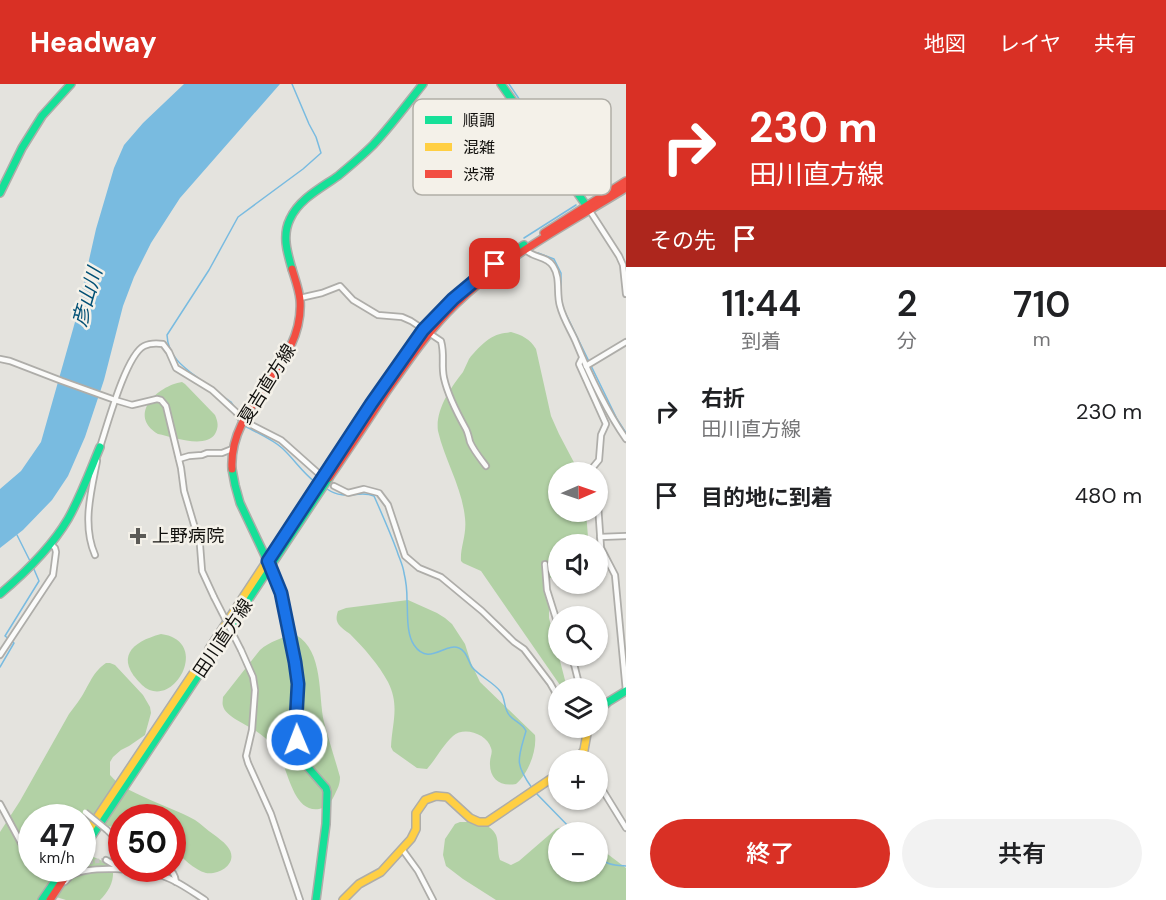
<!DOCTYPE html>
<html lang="ja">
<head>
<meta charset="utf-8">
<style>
	:root { --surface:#fff; --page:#f2f2f2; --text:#202124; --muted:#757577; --accent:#d93025 }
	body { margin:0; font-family:"DM Sans","Noto Sans JP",sans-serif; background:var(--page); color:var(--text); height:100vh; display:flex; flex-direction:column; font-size:22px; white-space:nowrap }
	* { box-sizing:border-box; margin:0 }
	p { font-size:20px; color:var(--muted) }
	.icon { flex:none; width:33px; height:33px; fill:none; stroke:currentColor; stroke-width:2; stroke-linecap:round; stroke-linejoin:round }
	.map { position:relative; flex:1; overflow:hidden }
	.details { display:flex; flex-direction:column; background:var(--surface); width:540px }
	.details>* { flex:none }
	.guide { background:#d93025; color:#fff; overflow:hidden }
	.needle { width:39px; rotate:88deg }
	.tools { position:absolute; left:548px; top:378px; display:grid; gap:12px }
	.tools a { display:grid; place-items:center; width:60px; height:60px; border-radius:50%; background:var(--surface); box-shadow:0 2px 4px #0004; font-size:30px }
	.speed { position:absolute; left:18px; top:720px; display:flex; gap:12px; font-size:30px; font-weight:700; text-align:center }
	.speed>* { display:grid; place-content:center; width:78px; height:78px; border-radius:50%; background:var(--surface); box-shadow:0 2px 4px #0004; line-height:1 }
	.speed small { font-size:15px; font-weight:400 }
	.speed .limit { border:9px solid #d22; background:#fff; color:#111 }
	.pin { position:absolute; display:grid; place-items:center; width:51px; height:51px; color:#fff; margin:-26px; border-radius:12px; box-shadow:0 3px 9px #0006 }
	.me { position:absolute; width:66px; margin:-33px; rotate:359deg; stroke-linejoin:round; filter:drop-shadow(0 0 4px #0008) }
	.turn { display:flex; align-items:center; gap:21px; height:126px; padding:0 24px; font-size:27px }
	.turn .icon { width:78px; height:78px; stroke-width:2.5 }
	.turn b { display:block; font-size:42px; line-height:51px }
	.then { display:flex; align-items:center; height:57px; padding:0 24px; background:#0003; gap:12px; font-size:22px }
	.eta { display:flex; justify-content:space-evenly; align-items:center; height:102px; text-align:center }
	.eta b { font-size:36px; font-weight:600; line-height:42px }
	.action { display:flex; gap:12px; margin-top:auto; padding:12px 24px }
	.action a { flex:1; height:69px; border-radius:36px; background:var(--accent); color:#fff; font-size:24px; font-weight:600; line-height:69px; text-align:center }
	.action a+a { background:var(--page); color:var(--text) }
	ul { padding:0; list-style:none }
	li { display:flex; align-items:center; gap:18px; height:84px; padding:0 24px }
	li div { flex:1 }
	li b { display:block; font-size:22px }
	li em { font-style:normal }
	header { display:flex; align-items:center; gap:36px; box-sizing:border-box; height:84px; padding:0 30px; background:var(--accent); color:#fff }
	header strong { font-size:28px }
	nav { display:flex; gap:33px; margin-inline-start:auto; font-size:21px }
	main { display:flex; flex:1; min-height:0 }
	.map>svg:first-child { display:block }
	.forest { fill:#b2d1a5 }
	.water { fill:#79bbe0 }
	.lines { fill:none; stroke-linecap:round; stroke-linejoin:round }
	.stream { stroke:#79bbe0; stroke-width:1.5 }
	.street-tunnel { stroke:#c4c3bf; stroke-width:4.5; stroke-dasharray:4.5 2; stroke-linecap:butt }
	.street-casing { stroke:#aeada9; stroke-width:8 }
	.fast-casing { stroke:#aeada9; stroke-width:10 }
	.slow-casing { stroke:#aeada9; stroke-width:10 }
	.jam-casing { stroke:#aeada9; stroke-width:10 }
	.street { stroke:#fbfbfa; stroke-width:4.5 }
	.fast { stroke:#16e098; stroke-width:7 }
	.slow { stroke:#ffcf43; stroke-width:7 }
	.jam { stroke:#f24e42; stroke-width:7 }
	.street-bridge-casing { stroke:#aeada9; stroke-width:8; stroke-linecap:butt }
	.street-bridge { stroke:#fbfbfa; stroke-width:4.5 }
	.route-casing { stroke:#114b97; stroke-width:15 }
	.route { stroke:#1a73e8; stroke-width:10 }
	.poi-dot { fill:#5b5a56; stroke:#f4f1e9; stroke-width:2 }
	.labels { text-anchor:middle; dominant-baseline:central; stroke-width:5; stroke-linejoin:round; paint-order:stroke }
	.street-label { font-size:18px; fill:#11100d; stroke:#f4f1e9 }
	.poi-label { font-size:18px; fill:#11100d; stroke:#f4f1e9; text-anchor:start }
	.water-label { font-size:20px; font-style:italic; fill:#015075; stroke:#f4f1e9 }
	.key { fill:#f4f1e9; stroke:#b0aea7; stroke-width:1.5 }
	.key-label { font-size:16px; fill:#11100d }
</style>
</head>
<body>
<header>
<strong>Headway</strong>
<nav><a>地図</a><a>レイヤ</a><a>共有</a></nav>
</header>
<main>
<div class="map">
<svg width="626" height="816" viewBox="0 0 626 816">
	<rect width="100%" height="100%" fill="#e4e3de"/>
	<g class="forest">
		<path d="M511,248C522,251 530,255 536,265L551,332L559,350L579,388H558V428H586L588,453L586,460H558V493L549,494V534L567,604H562L481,487L463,479L461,477C460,463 467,451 465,434C462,403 445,377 438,347C435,326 451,303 463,288C465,284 467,279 469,275C474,268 482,260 489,255C496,250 503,249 511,248Z"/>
		<path d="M182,298L185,300L215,331C218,338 219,343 215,350C205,365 173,353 158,350C127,331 157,302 182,298Z"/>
		<path d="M408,516L437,529L445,534L452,540L465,560L471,579L480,598L535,651C537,667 528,690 516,700C500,703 489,695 490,678C490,673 493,669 491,664C487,650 464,642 453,652C443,661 436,675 427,685L417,684L393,667L391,663C392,639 400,622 388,598C379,581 364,564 350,550C346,547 338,542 337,537C336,534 337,530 338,527L346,524Z"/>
		<path d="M161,550C213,557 172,629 142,601C114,574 131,558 161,550Z"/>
		<path d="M296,551C324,567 318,612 324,638C329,657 335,675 340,693C340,700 338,704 335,710C332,717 327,724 319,725C290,729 289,679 273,662C268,656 262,651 256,647C247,641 225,632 223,622C222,619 223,616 223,613L260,566C269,558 284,552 296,551Z"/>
		<path d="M106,579H110L115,581L143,611L150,623L151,629L145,651L129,662L121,666L113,673L110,678V691C119,702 131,707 144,713C161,721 179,727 195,736C201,740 207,746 213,750C218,754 223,757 227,762C240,777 222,791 206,789C194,786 182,773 173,765L172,734H122L121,745C108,742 96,738 83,738L82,734H32V784H82L83,770C93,772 105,777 113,785C114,798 109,807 100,816H66L56,813L46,816H0V748L20,717L69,630C72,626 75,622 78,618C88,605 91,589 106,579Z"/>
		<path d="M460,738C472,738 490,738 496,751C499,759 497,768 500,776L511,781L519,777L556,745C563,742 571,745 578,748H558V788H597V762L626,784V816H496L463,795L446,782L443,771L445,755L455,740Z"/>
	</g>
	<polygon class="water" points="184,0 280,0 180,114 151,159 134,193 123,222 104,296 85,353 68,392 52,416 23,446 0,464 0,405 21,387 41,358 75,238 96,145 114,84 124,61 143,39"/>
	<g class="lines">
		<g class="stream">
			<polyline points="509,0 562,78"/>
			<polyline points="524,154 576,121"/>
			<polyline points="538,169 554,175 561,189 561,220 617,335 626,349"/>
			<path d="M202,297C186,285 168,274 167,251L209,186L238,133L303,85L321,69L316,53L309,40L292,0"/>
			<polyline points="218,309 231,318 236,326"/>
			<path d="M245,342C257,349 272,355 282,364C294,375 302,388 315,398"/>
			<path d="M327,405C346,418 359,405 374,412C382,430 390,448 397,467C399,474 403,481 404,489C406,497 407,507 407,516C408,529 406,549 414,561C429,583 445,558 459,564C467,567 468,577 472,583C479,592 493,598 500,607C506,614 503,625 510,632C515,638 522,639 526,647C518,675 514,679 532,704"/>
			<polyline points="17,451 31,479"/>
			<polyline points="0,583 14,559 5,552 39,497 33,483"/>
			<polyline points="535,708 574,748"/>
			<path d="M597,772C606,781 614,781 626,782"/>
		</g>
		<polyline class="street-tunnel" points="82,779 106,776"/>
		<g class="street-casing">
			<g id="street">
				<polyline points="590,127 619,172 623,181 626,210"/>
				<path d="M526,166C533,174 547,172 553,182C561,194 556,209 560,222C563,234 570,245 575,256C589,290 605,325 626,355"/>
				<path d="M300,214L322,209L340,202L353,216L378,231L402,233L411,237L441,257C445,271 441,281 444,294C448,312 457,329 466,345C468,349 469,354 470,358C474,367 480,374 486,382"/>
				<polyline points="582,274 579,280 606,340 601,351 599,376 589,388"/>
				<polyline points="0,275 10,277 62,297 115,316 132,321 157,315 161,316 166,322 181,384 184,407 200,461 202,487 214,513"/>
				<polyline points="586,282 626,258"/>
				<path d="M100,363C107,342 126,271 144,262C150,259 156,259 163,260L169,268L176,284L212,306L236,328L242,336L281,356L318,389"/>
				<polyline points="179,375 189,372 202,371 207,369 222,369 232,365"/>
				<polyline points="334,402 348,409 364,405 379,409 388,421 405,472 419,484 441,493 482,527 514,558 524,565 550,599 558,613"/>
				<polyline points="597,406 601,464 615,491 626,607"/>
				<polyline points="600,453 626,452"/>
				<path d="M95,471C82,441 91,408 97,377"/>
				<polyline points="545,480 547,506 558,541"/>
				<polyline points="241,566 253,593 255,606 252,646 246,672 248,679 271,730 300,816"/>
				<polyline points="0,571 53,491 56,468 55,464 51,460"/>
				<polyline points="572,572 580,604"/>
				<polyline points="597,697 626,744"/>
				<polyline points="0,720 21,759 32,773"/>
				<polyline points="107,746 122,761"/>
				<polyline points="402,765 418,787 433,816"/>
				<polyline points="106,776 121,785"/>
				<path d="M166,784C173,787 175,791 176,798"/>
				<path d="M65,798C67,796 70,792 72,791C90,781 141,785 160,791C177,796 191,807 205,816"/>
			</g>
		</g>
		<g class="fast-casing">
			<g id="fast">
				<polyline points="501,0 588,124"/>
				<polyline points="0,109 22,64 42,32 71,0"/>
				<path d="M292,185C287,168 282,151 290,135C299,115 321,104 338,92C350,82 362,72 373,61C391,42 407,20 423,0"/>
				<polyline points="464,206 495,180 524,161"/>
				<polyline points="373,316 413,260 440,229"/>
				<polyline points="232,385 235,401 240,419 274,491 283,516 297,593 296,648 299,667 305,680 326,704 327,708 326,740 316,816"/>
				<path d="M0,510C26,488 51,464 68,435C81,412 90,387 100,363"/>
				<polyline points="597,628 608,618 626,607"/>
				<polyline points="82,767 329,394"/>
				<polyline points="42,816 64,784"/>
			</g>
		</g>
		<g class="slow-casing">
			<g id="slow">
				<polyline points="209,565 373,316"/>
				<polyline points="577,676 584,666 588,644"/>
				<polyline points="82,756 196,585"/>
				<polyline points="343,816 359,800 381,788 411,755 416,745 416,729 425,716 436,712 447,713 470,734 479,738 487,738 558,690"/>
			</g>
		</g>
		<g class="jam-casing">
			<g id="jam">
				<polyline points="544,149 626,97"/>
				<path d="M232,385C228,319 305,283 300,216C299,205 295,195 292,185"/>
				<path d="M329,394C348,366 367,338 385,310C407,279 428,247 456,220C505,172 568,140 626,104"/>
				<polyline points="50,816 71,784"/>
			</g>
		</g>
		<use href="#street" class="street"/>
		<use href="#fast" class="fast"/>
		<use href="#slow" class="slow"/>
		<use href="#jam" class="jam"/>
		<g class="street-bridge-casing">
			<g id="street-bridge">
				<polyline points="214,513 241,566"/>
				<polyline points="85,728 107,746"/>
			</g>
		</g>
		<use href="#street-bridge" class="street-bridge"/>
	</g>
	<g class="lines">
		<g class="route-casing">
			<polyline id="route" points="297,656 296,636 298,600 295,578 281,509 268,477 371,320 423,246 453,215 495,180"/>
		</g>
		<use href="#route" class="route"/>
	</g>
	<path class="poi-dot" d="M135 443h6v6h6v6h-6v6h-6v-6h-6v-6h6z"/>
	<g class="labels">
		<g class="street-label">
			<text transform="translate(267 300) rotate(-58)">夏吉直方線</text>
			<text transform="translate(223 554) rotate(-56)">田川直方線</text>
		</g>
		<g class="poi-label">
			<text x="152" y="452">上野病院</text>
		</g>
		<g class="water-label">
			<text transform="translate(87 213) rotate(-74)">彦山川</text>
		</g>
	</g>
	<rect x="413" y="15" width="198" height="96" rx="9" class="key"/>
	<rect x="425" y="32" width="27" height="8" fill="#16e098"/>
	<rect x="425" y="59" width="27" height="8" fill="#ffcf43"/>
	<rect x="425" y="86" width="27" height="8" fill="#f24e42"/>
	<g class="key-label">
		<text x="463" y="42">順調</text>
		<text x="463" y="69">混雑</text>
		<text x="463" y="96">渋滞</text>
	</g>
</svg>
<div class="tools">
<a><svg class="needle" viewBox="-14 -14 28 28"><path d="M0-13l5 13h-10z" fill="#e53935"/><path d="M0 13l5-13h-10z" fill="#757577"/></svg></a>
<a><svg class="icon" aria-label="sound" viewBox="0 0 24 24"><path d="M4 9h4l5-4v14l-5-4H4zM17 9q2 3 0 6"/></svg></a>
<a><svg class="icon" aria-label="search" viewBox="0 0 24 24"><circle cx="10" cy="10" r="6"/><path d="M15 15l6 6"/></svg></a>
<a><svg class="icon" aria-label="layers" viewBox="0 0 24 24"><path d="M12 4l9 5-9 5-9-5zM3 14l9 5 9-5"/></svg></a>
<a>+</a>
<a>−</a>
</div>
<div class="speed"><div>47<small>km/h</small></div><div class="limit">50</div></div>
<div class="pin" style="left:495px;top:180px;background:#d93025"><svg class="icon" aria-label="arrive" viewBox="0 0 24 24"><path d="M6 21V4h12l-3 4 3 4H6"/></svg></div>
<svg class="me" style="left:297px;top:656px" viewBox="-20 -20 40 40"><circle r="17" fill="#1a73e8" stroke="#fff" stroke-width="3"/><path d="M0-11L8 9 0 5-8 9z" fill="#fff"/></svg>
</div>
<section class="details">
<div class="guide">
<div class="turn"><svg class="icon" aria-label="right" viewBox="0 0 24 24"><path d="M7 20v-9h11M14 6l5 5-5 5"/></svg><div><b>230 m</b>田川直方線</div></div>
<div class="then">その先<svg class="icon" aria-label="arrive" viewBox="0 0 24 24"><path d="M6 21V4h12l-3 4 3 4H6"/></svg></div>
</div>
<div class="eta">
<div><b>11:44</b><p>到着</p></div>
<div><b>2</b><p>分</p></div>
<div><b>710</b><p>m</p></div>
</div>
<ul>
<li><svg class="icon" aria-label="right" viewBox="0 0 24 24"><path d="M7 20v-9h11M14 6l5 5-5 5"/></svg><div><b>右折</b><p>田川直方線</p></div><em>230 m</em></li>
<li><svg class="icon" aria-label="arrive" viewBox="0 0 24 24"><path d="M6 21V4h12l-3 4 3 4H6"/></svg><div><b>目的地に到着</b></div><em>480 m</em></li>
</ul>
<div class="action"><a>終了</a><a>共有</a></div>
</section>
</main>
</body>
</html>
